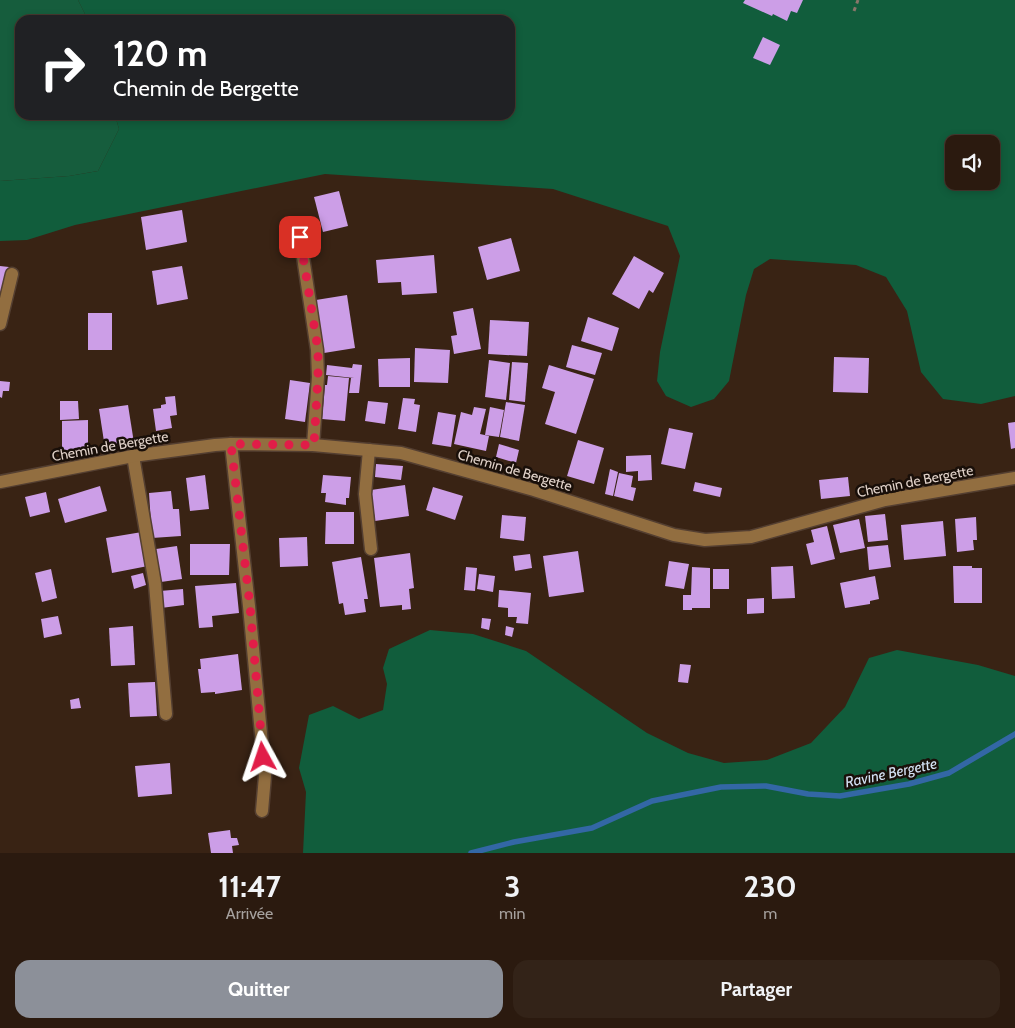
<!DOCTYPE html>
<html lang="fr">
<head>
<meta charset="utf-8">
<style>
	:root { --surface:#2b1a0f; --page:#332318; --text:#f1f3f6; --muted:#a6a19e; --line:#47382f; --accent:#8c9099 }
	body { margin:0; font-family:Cabin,sans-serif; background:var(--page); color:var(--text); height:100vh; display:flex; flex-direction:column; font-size:19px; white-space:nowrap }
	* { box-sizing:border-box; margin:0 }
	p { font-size:16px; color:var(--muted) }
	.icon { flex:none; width:28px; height:28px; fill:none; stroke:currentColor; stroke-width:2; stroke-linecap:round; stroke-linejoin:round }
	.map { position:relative; height:853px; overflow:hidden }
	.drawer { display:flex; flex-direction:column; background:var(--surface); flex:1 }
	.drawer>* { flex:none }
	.banner { position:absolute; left:15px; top:15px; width:500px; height:105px; border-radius:15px; box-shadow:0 2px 8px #0003,0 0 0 1px var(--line); background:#202124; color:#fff; overflow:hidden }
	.fabs { position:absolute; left:945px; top:135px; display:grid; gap:10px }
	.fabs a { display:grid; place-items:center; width:55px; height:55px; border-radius:10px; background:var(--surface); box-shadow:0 2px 8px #0003,0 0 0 1px var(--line); font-size:25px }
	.pin { position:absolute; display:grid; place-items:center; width:42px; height:42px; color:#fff; margin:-21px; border-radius:10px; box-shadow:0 2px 8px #0006 }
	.me { position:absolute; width:55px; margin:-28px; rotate:355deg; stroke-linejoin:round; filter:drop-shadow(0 0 4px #0008) }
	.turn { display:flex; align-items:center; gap:18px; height:105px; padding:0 15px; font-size:22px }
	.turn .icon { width:65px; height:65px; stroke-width:2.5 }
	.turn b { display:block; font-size:35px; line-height:42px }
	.eta { display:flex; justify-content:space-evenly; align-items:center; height:85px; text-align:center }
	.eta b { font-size:30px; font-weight:800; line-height:35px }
	.primary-button { display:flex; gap:10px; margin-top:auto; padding:10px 15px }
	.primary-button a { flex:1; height:58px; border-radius:15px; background:var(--accent); color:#fff; font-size:20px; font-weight:800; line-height:58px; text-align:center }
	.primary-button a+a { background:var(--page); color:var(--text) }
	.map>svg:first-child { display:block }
	.green { fill:#165d3d }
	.forest { fill:#115d3c; fill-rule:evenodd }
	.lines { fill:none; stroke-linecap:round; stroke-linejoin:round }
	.stream { stroke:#3367a5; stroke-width:5.5 }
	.building { fill:#cc9ee7 }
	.minor-casing { stroke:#543f31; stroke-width:15 }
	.path { stroke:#89766a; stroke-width:3; stroke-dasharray:4 4; stroke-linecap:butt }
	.minor { stroke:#926e40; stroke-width:12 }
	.route { stroke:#e11d48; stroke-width:9; stroke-dasharray:0 16.2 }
	.labels { text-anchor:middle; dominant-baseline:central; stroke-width:5; stroke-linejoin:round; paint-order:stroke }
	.street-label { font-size:14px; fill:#e1d2c9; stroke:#190f09 }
	.water-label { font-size:15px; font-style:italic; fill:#d3e1f3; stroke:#190f09 }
</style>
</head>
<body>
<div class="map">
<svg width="1015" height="853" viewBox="0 0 1015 853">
	<rect width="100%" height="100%" fill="#392314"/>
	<polygon class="green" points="0,0 78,0 88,20 20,20 20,115 115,115 119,129 98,171 69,176 0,181"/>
	<g class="forest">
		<path d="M78,0H1015V396L981,404L943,399L921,372L907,311L886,277L856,265L770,259L754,269L746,295L729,381L714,399L691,407L666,396L657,381L660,352L680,256L668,226L553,189L325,174L75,225L27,240L0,241V181L69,176L98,171L119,129L115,115H510V20H88ZM954,144H991V181H954Z"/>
		<polygon points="430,630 473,634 526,651 647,733 688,753 724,763 767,760 811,743 845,707 869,658 897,650 978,665 1015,676 1015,853 303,853 306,792 299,768 309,715 333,706 359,719 383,710 387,684 383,668 389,649"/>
	</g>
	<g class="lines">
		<polyline class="stream" points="471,853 514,842 592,828 652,801 721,787 766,786 808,794 840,796 909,784 949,773 1015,734"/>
	</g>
	<g class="building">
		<polygon points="745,0 803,0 797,13 791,11 787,21 773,14 772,16 743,3"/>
		<polygon points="763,37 780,45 770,65 753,58"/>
		<polygon points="339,191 348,226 323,232 314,197"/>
		<polygon points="182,210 187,242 146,250 141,217"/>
		<polygon points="511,238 520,271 487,280 478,247"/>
		<polygon points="434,255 437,293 402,295 401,282 378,283 376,260"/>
		<polygon points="634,256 664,273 653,293 649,290 639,309 612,294"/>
		<polygon points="0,266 9,267 2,307 0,307"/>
		<polygon points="182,266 188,299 157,305 152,271"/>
		<polygon points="347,295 355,348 324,353 316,300"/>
		<polygon points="473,308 481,349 454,354 451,336 457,335 453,312"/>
		<rect x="88" y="313" width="24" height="37"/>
		<polygon points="588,317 619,328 612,351 581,341"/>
		<polygon points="490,320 529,322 527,356 488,354"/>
		<polygon points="572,345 602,353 595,375 566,367"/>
		<polygon points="415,348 450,350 448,383 414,382"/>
		<polygon points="834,357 869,358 868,393 833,392"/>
		<polygon points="410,358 410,387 379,387 378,359"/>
		<polygon points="489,360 510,363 506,400 485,397"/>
		<polygon points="512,362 528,363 525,402 509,400"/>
		<polygon points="353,364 362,365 359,393 349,393 351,378 354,378 326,375 327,365 352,368"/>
		<polygon points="549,365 594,379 576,434 545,424 555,392 542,388"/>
		<polygon points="328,376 349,378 345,421 322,419 325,385 327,385"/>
		<polygon points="290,380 310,383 305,422 285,419"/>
		<polygon points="0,381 10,382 9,391 3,391 2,398 0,397"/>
		<polygon points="175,396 177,415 170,416 172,428 156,431 153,409 161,408 161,405 166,404 165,397"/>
		<polygon points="403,398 415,399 414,404 420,405 416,432 398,429"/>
		<polygon points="60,401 78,401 79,419 60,420"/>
		<polygon points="368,401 388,403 385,424 365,421"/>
		<polygon points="506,402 525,405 519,441 500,437"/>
		<polygon points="128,405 134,443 105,448 99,409"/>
		<polygon points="474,407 486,409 480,434 489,436 486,451 454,444 461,412 472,415"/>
		<polygon points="490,407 504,410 499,437 485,435"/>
		<polygon points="438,412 456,415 451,447 432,444"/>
		<polygon points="88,420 88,455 62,455 62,421"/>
		<polygon points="1015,422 1015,448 1011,449 1008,423"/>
		<polygon points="669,428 693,433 685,469 661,464"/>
		<polygon points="578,440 604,448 594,484 567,476"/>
		<polygon points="499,444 519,450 516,463 496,457"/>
		<polygon points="651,455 652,480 638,481 638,471 626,472 626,456"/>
		<polygon points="376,464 403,466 401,480 375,477"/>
		<polygon points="610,469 618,472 613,496 605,494"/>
		<polygon points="619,473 633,476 631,487 636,488 633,501 614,496"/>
		<polygon points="205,475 209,509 190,511 186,478"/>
		<polygon points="323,475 351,477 349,498 346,498 346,505 325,502 326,493 321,493"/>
		<polygon points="848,477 850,496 821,499 819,480"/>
		<polygon points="695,482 722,488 720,497 693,491"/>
		<polygon points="405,485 409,516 375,521 371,490"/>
		<polygon points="100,486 107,511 65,523 58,499"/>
		<polygon points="433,487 463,496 455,520 426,510"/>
		<polygon points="171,491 173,509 179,509 181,536 152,538 149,493"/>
		<polygon points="46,492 50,512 30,517 25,497"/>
		<polygon points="326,512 354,512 354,544 325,544"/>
		<polygon points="885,514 888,540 868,542 865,516"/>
		<polygon points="502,515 526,517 524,541 500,538"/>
		<polygon points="976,517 977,540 973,540 974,550 957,552 955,519"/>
		<polygon points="859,519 865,548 840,553 833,525"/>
		<polygon points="943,521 946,556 904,560 901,525"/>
		<polygon points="827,526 835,559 811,565 806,544 814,542 811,530"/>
		<polygon points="142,532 148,566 112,573 106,538"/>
		<polygon points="307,537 308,566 280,567 279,538"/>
		<polygon points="190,544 230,544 229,575 190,575"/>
		<polygon points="888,545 891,567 869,570 867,547"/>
		<polygon points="177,546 182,579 161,582 156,549"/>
		<polygon points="578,551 584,592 549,597 543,556"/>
		<polygon points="410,553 414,588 409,589 411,609 402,610 402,605 380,607 374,558"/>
		<polygon points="530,554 532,568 515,571 513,556"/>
		<polygon points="361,557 368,599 364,599 366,612 345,615 343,603 339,604 332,562"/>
		<polygon points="669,561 689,564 684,589 665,586"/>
		<polygon points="793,566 795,598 772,599 771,567"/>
		<polygon points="953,566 972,566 972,568 982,568 982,603 954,603"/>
		<polygon points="466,567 477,568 475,591 464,590"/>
		<polygon points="692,567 710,568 710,608 692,608 692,610 683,610 683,595 691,595"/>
		<polygon points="51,569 57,598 42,602 35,573"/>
		<rect x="713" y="569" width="16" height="20"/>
		<polygon points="143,573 146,585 134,589 131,576"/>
		<polygon points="479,574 495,576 493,592 477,589"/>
		<polygon points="875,576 879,599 870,601 870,604 845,608 840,583"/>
		<polygon points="236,583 239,613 212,616 213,627 199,628 195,586"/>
		<polygon points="183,589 184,605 161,608 160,591"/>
		<polygon points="499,590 531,593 528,624 516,623 517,617 508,617 508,608 498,607"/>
		<polygon points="764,598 764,613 747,614 747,599"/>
		<polygon points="58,616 62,634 44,638 41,619"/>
		<polygon points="482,618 491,619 489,630 481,628"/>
		<polygon points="133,626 135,665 111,666 109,628"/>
		<polygon points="506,626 514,628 512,637 505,635"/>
		<polygon points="238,654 242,690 215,694 215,692 201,693 198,669 201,669 200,659"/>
		<polygon points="680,664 691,665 688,683 678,682"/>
		<polygon points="155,682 157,716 130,717 128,683"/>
		<polygon points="79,698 81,708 71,709 70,700"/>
		<polygon points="170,763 172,794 138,797 135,766"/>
		<polygon points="230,830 231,838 237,838 239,845 232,846 233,853 211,853 208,833"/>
	</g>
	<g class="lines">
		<g class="minor-casing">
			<g id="minor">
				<polyline points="300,237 317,350 318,377 313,445"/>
				<polyline points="0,324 12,274"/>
				<polyline points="231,444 249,606 265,776 262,811"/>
				<polyline points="369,450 365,494 371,549"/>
				<polyline points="133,456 155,584 166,714"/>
				<polyline points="0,482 133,456 215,445 231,444 313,445 401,453 534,490 674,535 705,540 751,537 885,500 1015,478"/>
			</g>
		</g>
		<polyline class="path" points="854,11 858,0"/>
		<use href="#minor" class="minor"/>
	</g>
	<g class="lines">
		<polyline class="route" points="263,757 250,606 231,444 314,445 318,376 318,350 300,237"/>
	</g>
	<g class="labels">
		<g class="street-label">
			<text transform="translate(110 446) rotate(-10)">Chemin de Bergette</text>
			<text transform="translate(515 470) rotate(16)">Chemin de Bergette</text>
			<text transform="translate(915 481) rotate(-11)">Chemin de Bergette</text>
		</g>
		<g class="water-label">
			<text transform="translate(891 773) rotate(-12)">Ravine Bergette</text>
		</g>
	</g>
</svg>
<div class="fabs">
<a><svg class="icon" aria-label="sound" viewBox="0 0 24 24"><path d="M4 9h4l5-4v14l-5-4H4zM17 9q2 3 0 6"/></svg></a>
</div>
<div class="pin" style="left:300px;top:237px;background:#d93025"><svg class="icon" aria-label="arrive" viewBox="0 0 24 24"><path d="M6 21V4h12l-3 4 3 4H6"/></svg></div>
<svg class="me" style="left:263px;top:757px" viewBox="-20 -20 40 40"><path d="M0-17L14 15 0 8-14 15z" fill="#e11d48" stroke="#fff" stroke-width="4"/></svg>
<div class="banner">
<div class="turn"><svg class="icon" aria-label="right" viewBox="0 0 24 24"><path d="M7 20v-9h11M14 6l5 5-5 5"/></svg><div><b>120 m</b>Chemin de Bergette</div></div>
</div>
</div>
<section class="drawer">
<div class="eta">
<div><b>11:47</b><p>Arrivée</p></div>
<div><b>3</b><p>min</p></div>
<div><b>230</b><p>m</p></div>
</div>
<div class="primary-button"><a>Quitter</a><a>Partager</a></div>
</section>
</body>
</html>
